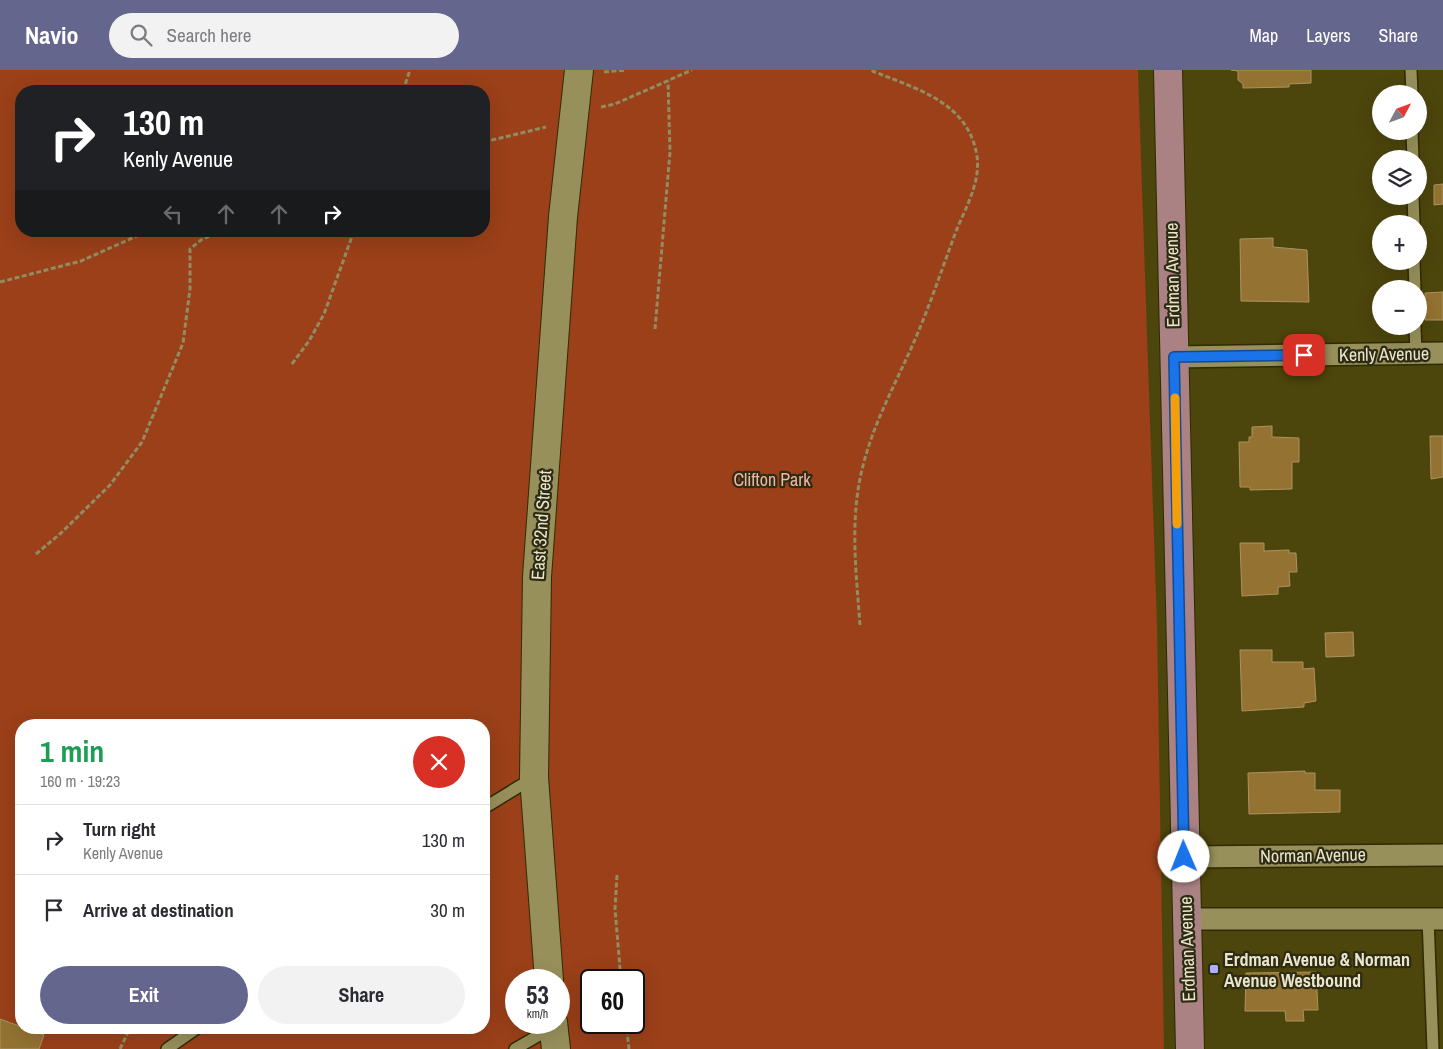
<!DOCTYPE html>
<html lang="en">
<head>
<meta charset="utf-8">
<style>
	:root { --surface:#fff; --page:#f2f2f3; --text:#2b2b33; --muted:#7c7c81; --line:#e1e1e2; --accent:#65668d }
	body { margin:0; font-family:"Archivo Narrow",sans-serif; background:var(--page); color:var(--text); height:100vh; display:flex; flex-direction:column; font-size:19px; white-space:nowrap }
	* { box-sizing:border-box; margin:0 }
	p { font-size:16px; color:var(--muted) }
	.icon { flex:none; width:28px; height:28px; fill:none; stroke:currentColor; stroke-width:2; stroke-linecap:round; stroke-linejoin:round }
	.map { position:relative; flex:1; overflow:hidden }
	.sheet { position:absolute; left:15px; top:649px; width:475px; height:315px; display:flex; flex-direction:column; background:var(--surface); border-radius:20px; box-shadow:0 5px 20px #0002 }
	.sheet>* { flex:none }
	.hud { position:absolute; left:15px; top:15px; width:475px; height:152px; border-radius:20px; box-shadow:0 5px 20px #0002; background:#202124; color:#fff; overflow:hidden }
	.needle { width:32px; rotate:49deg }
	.fabs { position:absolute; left:1372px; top:15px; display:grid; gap:10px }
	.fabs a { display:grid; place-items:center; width:55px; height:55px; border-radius:50%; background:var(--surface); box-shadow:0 5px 20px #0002; font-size:25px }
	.speed { position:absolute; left:505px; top:899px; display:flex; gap:10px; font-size:25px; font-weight:700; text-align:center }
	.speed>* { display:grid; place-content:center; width:65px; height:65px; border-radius:50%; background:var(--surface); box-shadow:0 5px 20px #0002; line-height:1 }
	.speed small { font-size:12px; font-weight:400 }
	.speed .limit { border:2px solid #111; border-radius:8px; background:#fff; color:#111 }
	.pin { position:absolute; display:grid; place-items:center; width:42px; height:42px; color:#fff; margin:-21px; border-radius:10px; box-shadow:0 2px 8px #0006 }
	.me { position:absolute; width:55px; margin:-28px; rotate:359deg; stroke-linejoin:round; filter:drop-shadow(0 0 4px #0008) }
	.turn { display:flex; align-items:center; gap:18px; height:105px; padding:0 25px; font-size:22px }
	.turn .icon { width:65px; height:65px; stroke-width:2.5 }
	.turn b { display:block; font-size:35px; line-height:42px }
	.lanes { display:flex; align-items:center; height:48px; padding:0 25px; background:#0003; justify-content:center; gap:25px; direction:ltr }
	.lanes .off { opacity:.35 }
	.round { display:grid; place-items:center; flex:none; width:52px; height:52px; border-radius:26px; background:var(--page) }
	.headline { display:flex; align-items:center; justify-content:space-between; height:85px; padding:0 25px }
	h1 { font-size:30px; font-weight:700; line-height:38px; color:#1e9e55 }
	.button { display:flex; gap:10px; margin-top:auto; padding:10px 25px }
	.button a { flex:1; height:58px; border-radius:30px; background:var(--accent); color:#fff; font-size:20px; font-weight:700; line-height:58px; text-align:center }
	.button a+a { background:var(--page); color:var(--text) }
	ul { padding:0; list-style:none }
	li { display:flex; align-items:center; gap:15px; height:70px; padding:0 25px; border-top:1px solid var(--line) }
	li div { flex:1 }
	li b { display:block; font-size:19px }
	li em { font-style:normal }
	header { display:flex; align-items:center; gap:30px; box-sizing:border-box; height:70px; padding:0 25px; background:var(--accent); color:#fff }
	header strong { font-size:24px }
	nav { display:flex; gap:28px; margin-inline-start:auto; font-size:18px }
	.search { width:350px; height:45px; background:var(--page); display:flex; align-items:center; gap:12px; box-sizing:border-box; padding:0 18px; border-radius:28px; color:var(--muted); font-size:19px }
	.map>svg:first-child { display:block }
	.green { fill:#9b4019; fill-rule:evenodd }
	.building { fill:#947332; stroke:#ad9261 }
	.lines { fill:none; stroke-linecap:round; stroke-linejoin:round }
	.service-casing { stroke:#302b01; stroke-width:14 }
	.minor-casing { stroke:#302b01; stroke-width:24 }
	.tertiary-casing { stroke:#302b01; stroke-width:30 }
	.primary-casing { stroke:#302b01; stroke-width:30 }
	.path { stroke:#928d61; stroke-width:3; stroke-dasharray:5 2.5; stroke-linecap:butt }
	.service { stroke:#97905b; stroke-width:11 }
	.minor { stroke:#97905b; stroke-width:21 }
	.tertiary { stroke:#97905b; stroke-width:28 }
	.primary { stroke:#aa8284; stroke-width:28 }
	.route-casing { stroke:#114b97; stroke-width:12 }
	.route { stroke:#1a73e8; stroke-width:9 }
	.slow { stroke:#f59e0b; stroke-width:9 }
	.poi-dot { fill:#acaffb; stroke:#2e2b15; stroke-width:2 }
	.labels { text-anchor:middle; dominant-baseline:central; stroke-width:4.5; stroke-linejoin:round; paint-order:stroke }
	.street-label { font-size:18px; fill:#eae6cb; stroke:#2e2b15 }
	.park-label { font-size:18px; fill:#f0b6a1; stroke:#2e2b15 }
	.poi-label { font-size:18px; font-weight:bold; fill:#eae6cb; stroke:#2e2b15; text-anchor:start }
</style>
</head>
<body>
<header>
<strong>Navio</strong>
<div class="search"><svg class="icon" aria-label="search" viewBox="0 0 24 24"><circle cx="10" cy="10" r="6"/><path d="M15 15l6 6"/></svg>Search here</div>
<nav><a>Map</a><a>Layers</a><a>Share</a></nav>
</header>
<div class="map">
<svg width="1443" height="979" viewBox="0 0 1443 979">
	<rect width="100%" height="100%" fill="#4c450c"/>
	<path class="green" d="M0,0H1138L1157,556L1164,979H0ZM21,21H484V161H21ZM21,655H484V958H21ZM516,910H559V952H516ZM591,910H634V952H591Z"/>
	<g class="building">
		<polygon points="1231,0 1311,0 1311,13 1289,14 1289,17 1243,18 1243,14 1238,10 1238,1"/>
		<polygon points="1443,114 1443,134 1434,135 1434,115"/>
		<polygon points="1273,168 1273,177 1307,180 1309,232 1241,231 1240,169"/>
		<polygon points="1443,222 1443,250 1425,250 1425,223"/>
		<polygon points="1272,356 1272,367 1299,368 1299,392 1292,392 1292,419 1250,420 1250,417 1240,417 1239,372 1249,372 1249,367 1252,367 1252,357"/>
		<polygon points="1430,366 1443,366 1443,407 1431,409"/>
		<polygon points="1240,473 1264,473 1264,481 1289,480 1289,483 1296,483 1297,502 1289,502 1290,516 1278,517 1278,524 1242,526"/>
		<polygon points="1353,562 1354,586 1326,587 1325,563"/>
		<polygon points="1240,580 1272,580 1272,592 1303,592 1303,599 1314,598 1316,631 1304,633 1304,637 1242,641"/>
		<polygon points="1305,701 1305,703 1315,703 1315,720 1340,720 1340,742 1249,744 1248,703"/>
		<polygon points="1316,902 1318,940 1303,940 1304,951 1286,951 1285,941 1245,941 1246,903"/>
		<polygon points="0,949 44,965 39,979 0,979"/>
	</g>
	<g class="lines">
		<g class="service-casing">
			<g id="service">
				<polyline points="1411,0 1412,24"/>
				<polyline points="1412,61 1413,89"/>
				<polyline points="1413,126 1414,154"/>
				<polyline points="1414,191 1415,219"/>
				<polyline points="1415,256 1416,284"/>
				<polyline points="484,738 533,708"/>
				<polyline points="1428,848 1433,979"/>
				<polyline points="167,979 197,958"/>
				<polyline points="515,979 553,957"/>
			</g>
		</g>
		<g class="minor-casing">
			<g id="minor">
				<polyline points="1174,287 1443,283"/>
				<polyline points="1184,787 1443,785"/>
				<polyline points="1186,849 1443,849"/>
			</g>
		</g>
		<g class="tertiary-casing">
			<g id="tertiary">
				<polyline points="549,910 534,707 537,507 563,147 579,0"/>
				<polyline points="553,952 556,979"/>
			</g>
		</g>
		<g class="primary-casing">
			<polyline id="primary" points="1168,0 1190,979"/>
		</g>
		<g class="path">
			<polyline points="604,2 626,0"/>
			<polyline points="403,21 410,0"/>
			<polyline points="601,37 615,34 692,0"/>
			<polyline points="484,72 546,57"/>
			<polyline points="0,212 81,191 148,161"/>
			<polyline points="655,259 670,82 668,11"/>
			<polyline points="292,294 309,271 324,244 354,161"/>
			<polyline points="36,484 61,463 110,415 142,372 183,273 190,219 190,179 201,170 220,161"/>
			<path d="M860,555C856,501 849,445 864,392C876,346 901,304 919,260C932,229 943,196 955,164C965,138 983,110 976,81C965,30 913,18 870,0"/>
			<polyline points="617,805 615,839 621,910"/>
			<polyline points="626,952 629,979"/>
			<polyline points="120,979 130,958"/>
		</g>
		<use href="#service" class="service"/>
		<use href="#minor" class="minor"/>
		<use href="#tertiary" class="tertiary"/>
		<use href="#primary" class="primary"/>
	</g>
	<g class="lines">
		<g class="route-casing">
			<polyline id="route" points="1184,787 1174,287 1304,285"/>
		</g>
		<use href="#route" class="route"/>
		<polyline class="slow" points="1175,328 1177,454"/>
	</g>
	<rect class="poi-dot" x="1209" y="894" width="10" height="10" rx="2.5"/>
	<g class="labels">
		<g class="street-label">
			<text transform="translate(1172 205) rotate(-91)">Erdman Avenue</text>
			<text transform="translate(1384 284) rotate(-1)">Kenly Avenue</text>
			<text transform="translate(541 455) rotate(-86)">East 32nd Street</text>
			<text transform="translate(1313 785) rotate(-1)">Norman Avenue</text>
			<text transform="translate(1187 879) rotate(-92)">Erdman Avenue</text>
		</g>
		<g class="park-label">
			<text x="772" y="409">Clifton Park</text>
		</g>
		<g class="poi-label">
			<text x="1224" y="889">Erdman Avenue &amp; Norman<tspan x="1224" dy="21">Avenue Westbound</tspan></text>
		</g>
	</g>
</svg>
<div class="fabs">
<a><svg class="needle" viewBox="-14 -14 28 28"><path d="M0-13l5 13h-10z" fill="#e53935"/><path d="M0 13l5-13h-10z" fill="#7c7c81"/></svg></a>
<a><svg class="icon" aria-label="layers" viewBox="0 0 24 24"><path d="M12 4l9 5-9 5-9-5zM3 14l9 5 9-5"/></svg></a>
<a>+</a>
<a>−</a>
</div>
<div class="speed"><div>53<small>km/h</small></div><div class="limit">60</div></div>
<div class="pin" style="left:1304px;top:285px;background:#d93025"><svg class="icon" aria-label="arrive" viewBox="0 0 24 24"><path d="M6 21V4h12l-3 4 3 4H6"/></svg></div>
<svg class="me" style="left:1184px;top:787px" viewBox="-20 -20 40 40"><circle r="19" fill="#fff"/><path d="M0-13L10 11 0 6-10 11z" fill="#1a73e8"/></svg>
<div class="hud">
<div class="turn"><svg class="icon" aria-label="right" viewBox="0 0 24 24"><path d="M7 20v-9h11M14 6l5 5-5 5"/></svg><div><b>130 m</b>Kenly Avenue</div></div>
<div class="lanes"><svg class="icon off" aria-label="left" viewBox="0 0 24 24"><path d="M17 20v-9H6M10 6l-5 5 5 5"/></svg><svg class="icon off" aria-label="ahead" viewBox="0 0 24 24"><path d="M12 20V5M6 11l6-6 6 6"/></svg><svg class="icon off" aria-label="ahead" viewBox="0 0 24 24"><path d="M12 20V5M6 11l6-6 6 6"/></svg><svg class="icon" aria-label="right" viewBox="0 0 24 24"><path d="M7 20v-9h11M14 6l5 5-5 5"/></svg></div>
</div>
<section class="sheet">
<div class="headline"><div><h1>1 min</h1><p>160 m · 19:23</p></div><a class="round" style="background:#d93025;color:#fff"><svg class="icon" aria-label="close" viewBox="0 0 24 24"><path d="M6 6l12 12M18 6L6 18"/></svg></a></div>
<ul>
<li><svg class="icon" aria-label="right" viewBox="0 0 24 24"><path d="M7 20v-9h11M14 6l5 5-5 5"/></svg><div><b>Turn right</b><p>Kenly Avenue</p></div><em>130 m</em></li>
<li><svg class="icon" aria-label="arrive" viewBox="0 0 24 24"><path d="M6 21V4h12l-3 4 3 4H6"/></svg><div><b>Arrive at destination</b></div><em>30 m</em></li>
</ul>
<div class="button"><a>Exit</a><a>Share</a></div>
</section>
</div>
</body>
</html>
